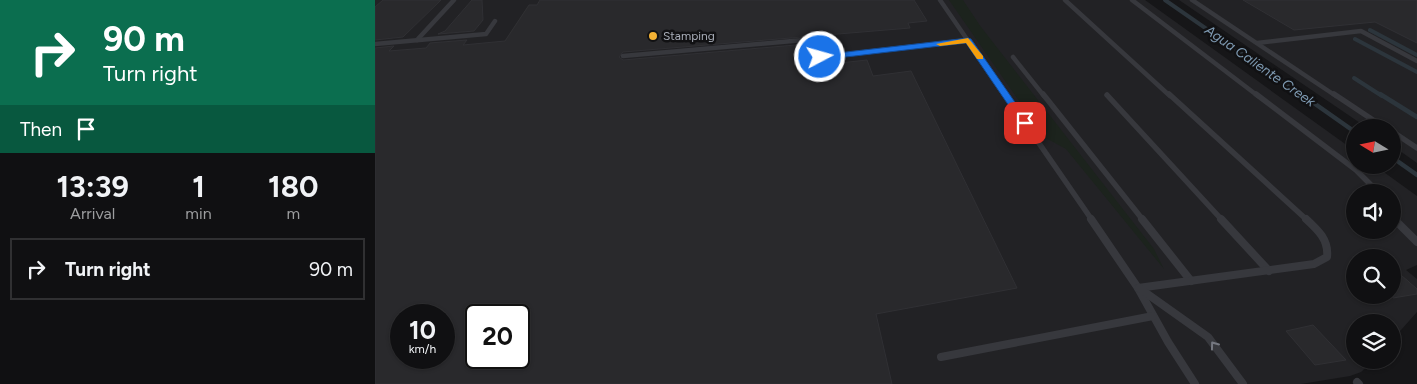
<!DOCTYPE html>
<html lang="en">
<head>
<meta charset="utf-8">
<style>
	:root { --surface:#101012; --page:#19191b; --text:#f1f3f6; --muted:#9c9d9f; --line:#303032 }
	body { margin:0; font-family:Figtree,sans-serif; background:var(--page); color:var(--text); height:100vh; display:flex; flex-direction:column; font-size:19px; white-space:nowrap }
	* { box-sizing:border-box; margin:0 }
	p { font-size:16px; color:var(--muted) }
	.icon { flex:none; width:28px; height:28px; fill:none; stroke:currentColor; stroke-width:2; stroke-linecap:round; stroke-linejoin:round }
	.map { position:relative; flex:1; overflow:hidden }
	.drawer { display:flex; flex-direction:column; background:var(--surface); width:375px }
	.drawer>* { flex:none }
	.banner { background:#0b6e4f; color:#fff; overflow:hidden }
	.needle { width:32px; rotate:280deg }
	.buttons { position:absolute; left:971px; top:119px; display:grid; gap:10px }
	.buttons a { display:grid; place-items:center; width:55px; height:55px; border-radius:50%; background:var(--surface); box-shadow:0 1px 4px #0004,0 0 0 1px var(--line); font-size:25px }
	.speed { position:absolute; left:15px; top:304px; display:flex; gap:10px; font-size:25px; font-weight:700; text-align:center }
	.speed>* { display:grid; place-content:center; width:65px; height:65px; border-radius:50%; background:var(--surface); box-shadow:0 1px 4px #0004,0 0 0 1px var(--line); line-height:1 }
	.speed small { font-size:12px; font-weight:400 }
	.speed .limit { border:2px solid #111; border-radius:8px; background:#fff; color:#111 }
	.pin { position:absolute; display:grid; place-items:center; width:42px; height:42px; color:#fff; margin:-21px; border-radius:10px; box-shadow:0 2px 8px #0006 }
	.me { position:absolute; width:55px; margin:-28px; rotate:84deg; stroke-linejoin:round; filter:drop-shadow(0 0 4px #0008) }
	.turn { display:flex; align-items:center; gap:18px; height:105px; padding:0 20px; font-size:22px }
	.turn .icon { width:65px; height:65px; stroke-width:2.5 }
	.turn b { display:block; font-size:35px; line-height:42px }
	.then { display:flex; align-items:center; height:48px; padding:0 20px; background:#0003; gap:10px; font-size:19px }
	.eta { display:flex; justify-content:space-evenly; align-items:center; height:85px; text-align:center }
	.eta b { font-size:30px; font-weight:700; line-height:35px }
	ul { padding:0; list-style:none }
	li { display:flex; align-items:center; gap:15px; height:62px; margin:0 10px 8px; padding:0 10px; border:2px solid var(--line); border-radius:0px }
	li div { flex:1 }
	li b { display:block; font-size:19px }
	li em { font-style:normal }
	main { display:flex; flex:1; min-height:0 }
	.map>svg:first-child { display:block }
	.built { fill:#222225; fill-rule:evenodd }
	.green { fill:#1c231d }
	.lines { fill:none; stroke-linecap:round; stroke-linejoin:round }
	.stream-far1 { stroke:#2c353c; stroke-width:4 }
	.stream { stroke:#2c353c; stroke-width:4.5 }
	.building { fill:#29292c; stroke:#303034; fill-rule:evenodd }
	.lane-far2 { stroke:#37383d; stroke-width:4.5 }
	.lane-far1 { stroke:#37383d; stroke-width:5.5 }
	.lane { stroke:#37383d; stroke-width:8 }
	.oneway { stroke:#757881 }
	.route { fill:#1a73e8; stroke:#114b97 }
	.slow { fill:#f59e0b }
	.poi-dot { fill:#f2b134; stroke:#111113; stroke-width:2 }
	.labels { text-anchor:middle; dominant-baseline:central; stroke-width:5; stroke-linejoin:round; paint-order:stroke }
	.far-poi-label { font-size:12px; fill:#a8adb8; stroke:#111113; text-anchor:start }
	.far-water-label { font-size:14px; font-style:italic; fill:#7f9bb3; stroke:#111113 }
</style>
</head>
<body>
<main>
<section class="drawer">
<div class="banner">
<div class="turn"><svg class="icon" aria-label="right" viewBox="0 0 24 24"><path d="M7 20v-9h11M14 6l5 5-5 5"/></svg><div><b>90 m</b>Turn right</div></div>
<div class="then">Then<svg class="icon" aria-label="arrive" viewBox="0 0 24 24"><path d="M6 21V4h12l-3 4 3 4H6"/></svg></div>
</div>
<div class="eta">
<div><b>13:39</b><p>Arrival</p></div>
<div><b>1</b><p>min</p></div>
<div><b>180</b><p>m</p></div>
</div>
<ul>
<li><svg class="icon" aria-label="right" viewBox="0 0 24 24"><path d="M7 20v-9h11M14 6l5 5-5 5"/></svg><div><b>Turn right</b></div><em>90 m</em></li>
</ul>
</section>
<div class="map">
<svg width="1042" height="384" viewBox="0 0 1042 384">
	<rect width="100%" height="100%" fill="#161618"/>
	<g class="built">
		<path d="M0,0H770L980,151V165H999L1042,196V265L1031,270L1042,279V312L1018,339V322H980V360H999L986,372L975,376L926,384H0ZM980,192H1018V230H980ZM980,258H1018V295H980ZM26,315H69V358H26ZM101,315H144V358H101Z"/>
		<polygon points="804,0 1042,0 1042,163 1018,146 1018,128 991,127"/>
	</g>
	<polygon class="green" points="574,0 588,0 606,27 779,249 789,269 691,149 669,137"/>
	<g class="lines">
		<g class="stream-far1">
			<polyline points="790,0 928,96"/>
			<polyline points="995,30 1042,55"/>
			<polyline points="980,39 1042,72"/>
			<polyline points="979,78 1007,96"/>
		</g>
		<g class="stream">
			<polyline points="926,94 980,132"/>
			<polyline points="1005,94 1042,117"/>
			<polyline points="1018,158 1042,175"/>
		</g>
	</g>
	<g class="building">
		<polygon points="8,0 66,0 28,37 0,40 0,7"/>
		<polygon points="97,0 107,0 108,20 99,31 63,34 70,31"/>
		<path d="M165,0H539L552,21L533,23L535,28L248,52L244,57L248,60L432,44L437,66L492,60L498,76L536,71L642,288L501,314L517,384H0V48L19,46L14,51L51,48L55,43L92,40L88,45L130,41L154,5H162ZM26,315H69V358H26ZM101,315H144V358H101Z"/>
		<polygon points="868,0 1042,0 1042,43 1000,22 919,30"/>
		<polygon points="1018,268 1042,289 1042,294 1018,298"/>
		<polygon points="938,325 971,360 940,365 911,331"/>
	</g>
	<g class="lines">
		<g class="lane-far2">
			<polyline points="565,0 631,96"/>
			<polyline points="690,0 795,96"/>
			<polyline points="757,0 883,96"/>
			<polyline points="817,0 961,96"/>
			<polyline points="42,40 79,0"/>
			<polyline points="882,43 986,31 1042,61"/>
			<polyline points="0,44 111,34 120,21"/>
			<polyline points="248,56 440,39 445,57 593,40"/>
			<polyline points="638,57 669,96"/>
		</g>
		<g class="lane-far1">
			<polyline points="630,94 717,220"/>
			<polyline points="668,94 768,220"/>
			<polyline points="794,94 932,220"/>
			<polyline points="881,94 981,170 1003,192"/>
			<polyline points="959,94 1010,128"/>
			<polyline points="732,95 847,220"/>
			<polyline points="1018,132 1042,148"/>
			<polyline points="1018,218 1020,220"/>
		</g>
		<g class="lane">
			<polyline points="716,219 763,288 793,342 820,384"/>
			<polyline points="767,219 816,281"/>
			<polyline points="846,219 894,271"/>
			<polyline points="1019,219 1042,242"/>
			<path d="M763,288L939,264L952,257C954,240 943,230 931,219"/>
			<polyline points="764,288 833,337 868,384"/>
			<polyline points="566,357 778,316"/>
			<polyline points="982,382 984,384"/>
		</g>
	</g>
	<defs><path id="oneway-chevron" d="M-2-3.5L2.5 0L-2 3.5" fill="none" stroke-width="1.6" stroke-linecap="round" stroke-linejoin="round" transform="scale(1.25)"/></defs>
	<use class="oneway" href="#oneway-chevron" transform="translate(839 345) rotate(-126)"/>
	<polygon class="route" points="593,38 596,39 653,121 653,125 647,125 591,43 445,60 441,57 445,55"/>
	<polygon class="slow" points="593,38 608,56 608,59 602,59 591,43 565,46 561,44"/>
	<circle class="poi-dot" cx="278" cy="36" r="5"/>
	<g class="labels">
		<g class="far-poi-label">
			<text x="288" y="36">Stamping</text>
		</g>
		<g class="far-water-label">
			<text transform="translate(885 66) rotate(35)">Agua Caliente Creek</text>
		</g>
	</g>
</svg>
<div class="buttons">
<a><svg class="needle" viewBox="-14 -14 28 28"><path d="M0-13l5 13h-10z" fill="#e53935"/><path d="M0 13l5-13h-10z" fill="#9c9d9f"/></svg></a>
<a><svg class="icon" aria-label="sound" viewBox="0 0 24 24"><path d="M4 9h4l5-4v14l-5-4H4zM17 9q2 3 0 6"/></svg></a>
<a><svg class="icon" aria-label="search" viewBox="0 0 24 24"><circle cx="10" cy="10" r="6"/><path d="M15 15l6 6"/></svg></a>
<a><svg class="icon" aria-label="layers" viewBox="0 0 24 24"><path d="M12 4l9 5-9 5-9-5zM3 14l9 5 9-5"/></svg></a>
</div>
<div class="speed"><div>10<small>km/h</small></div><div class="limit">20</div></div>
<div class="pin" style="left:650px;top:123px;background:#d93025"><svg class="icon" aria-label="arrive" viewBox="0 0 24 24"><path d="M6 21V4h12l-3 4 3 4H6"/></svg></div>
<svg class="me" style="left:445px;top:57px" viewBox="-20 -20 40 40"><circle r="17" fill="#1a73e8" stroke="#fff" stroke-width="3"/><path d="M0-11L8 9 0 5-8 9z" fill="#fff"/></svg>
</div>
</main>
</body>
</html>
